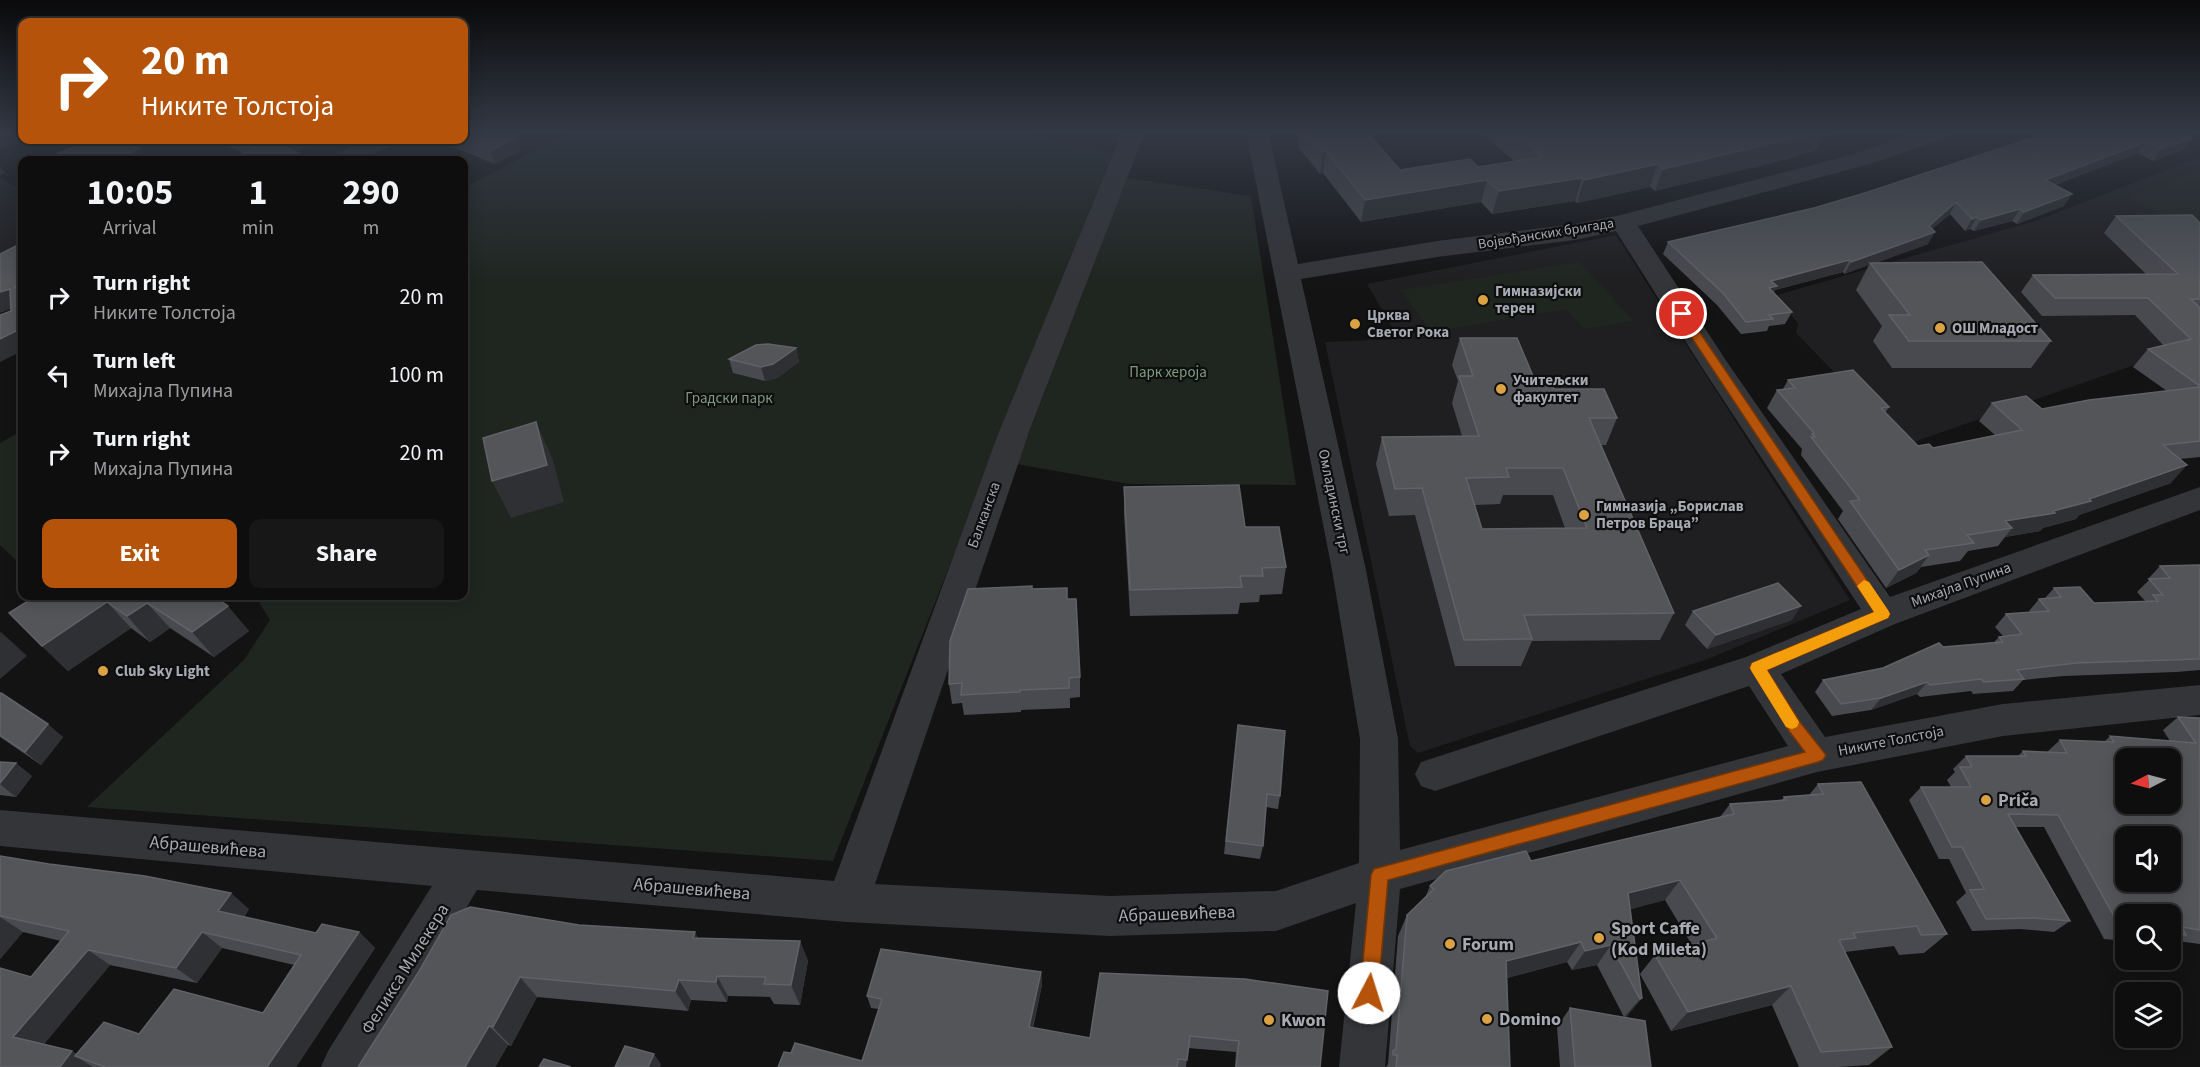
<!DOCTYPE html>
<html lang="en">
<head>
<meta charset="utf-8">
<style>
	:root { --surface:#0e0e0f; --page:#171718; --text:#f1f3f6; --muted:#9b9c9e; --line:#2e2e2f; --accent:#b45309 }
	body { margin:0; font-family:"Source Sans 3",sans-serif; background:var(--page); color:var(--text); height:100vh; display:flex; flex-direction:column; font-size:22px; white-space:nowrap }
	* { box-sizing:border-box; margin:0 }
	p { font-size:20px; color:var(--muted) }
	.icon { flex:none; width:33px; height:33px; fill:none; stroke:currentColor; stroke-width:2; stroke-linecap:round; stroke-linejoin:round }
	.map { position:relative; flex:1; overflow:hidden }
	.sheet { position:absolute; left:18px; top:156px; width:450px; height:444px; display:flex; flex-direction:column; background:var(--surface); border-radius:12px; box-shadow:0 3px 15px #0003,0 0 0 2px var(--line) }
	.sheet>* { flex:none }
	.top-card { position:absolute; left:18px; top:18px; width:450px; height:126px; border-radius:12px; box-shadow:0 3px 15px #0003,0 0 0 2px var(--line); background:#b45309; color:#fff; overflow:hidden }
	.needle { width:39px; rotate:264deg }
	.controls { position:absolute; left:2115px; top:748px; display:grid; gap:12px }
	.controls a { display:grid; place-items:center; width:66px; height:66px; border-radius:12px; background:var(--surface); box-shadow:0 3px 15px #0003,0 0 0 2px var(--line); font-size:30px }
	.pin { position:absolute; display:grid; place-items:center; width:51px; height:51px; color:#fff; margin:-26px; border:3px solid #fff; border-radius:50%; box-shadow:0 2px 6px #0007 }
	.me { position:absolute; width:66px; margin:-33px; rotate:5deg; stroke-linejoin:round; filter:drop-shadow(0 0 4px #0008) }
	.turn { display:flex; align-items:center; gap:21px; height:126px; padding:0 24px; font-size:27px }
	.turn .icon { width:78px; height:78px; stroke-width:2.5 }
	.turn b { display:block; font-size:42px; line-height:51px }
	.eta { display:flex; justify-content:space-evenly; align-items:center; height:102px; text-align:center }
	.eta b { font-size:36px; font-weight:700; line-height:42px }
	.action { display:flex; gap:12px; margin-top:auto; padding:12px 24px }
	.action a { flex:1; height:69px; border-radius:12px; background:var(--accent); color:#fff; font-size:24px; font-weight:700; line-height:69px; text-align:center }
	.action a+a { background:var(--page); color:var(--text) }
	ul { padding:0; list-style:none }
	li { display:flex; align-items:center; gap:18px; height:78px; padding:0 24px }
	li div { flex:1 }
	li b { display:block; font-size:22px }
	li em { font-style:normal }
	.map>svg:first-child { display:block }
	.built { fill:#1f1f21 }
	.green { fill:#1f2620 }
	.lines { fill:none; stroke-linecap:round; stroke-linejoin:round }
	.minor { fill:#343539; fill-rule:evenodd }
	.wall { fill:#494a4f; fill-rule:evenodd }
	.shaded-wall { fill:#2f3033 }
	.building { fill:#535559; stroke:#606267; stroke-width:1.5; fill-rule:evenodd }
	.route { fill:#b45309; stroke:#753606; stroke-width:1.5 }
	.slow { fill:#f59e0b }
	.poi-dot { fill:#dba244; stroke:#0e0e0f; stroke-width:2 }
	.labels { text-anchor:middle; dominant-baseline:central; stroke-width:4.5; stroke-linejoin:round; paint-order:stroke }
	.far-street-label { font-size:14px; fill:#a6aab3; stroke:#0e0e0f }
	.poi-label { font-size:15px; font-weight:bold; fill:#a6aab3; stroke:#0e0e0f; text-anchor:start }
	.park-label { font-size:15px; fill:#7f9c80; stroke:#0e0e0f }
	.street-label { font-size:15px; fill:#a6aab3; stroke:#0e0e0f }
	.near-poi-label { font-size:18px; font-weight:bold; fill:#a6aab3; stroke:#0e0e0f; text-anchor:start }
	.near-street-label { font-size:18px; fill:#a6aab3; stroke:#0e0e0f }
</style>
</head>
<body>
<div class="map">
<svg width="2200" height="1067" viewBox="0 0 2200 1067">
	<rect width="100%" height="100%" fill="#131314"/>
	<g class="built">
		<polygon points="2200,157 2200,339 2166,354 1905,445 1796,333 1798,324 1777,295 2038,220"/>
		<polygon points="0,177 22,191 22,288 0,299"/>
		<polygon points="1616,235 1850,600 1708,659 1418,753 1410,746 1325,342 1399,339 1367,284"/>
	</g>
	<g class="green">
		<polygon points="570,132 1022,132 1112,154 833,861 87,807 244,660 270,620 255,596 464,596 464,188"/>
		<polygon points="2200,168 2200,234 2129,199"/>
		<polygon points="1127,178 1251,196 1296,485 1129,484 1017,464"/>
		<polygon points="1580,262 1634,321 1584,329 1567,309 1431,332 1401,290"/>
		<polygon points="22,431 22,566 0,545 0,443"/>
	</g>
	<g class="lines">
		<g class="minor">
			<path d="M1122,132H1145L1029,432L875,884L1110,896L1276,891L1359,863L1360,739L1332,570L1246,132H1268L1298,264L1437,241L1575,224L1621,215L1854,154L1917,132H1951L1948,137L1870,164L1638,226L1727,362L1890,597L2200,487V510L1895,624L1781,674L1825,737L2003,704L2200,685V715L2003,736L1817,772L1400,889L1385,1067H1339L1356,903L1276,931L1110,936L847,922L477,890L370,1067H321L328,1051L432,886L0,846V810L834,881L999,432ZM1616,231L1703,369L1861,609L1746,657L1421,762L1415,774L1421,786L1435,791L1749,686L1788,746L1400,850L1398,739L1366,570L1301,279L1437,257L1575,240Z"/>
			<polygon points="367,140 396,140 393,145 359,160 329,160 333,155"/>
		</g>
	</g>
	<g class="wall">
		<polygon points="1297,132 1371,132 1370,136 1400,170 1478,167 1514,161 1480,132 1846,132 1822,138 1817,150 1797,155 1796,157 1655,191 1650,187 1577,203 1575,201 1492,214 1481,202 1361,222 1323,173 1320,174 1298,147 1300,135"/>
		<polygon points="2041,132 2193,132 2192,133 2193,133 2185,149 2153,161 2138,153 2055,185 2064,206 2017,224 2012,221 1974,231 1970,229 1965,231 1950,214 1932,229 1928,244 1875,263 2051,341 2031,368 1892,368 1873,341 1882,326 1856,290 1869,265 1844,274 1843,272 1775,290 1774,292 1792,312 1785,324 1769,326 1767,331 1741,334 1717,305 1663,254 1668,242 1814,208 1868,192 2038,136"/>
		<polygon points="215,140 321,140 295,152 299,154 302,160 227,160 243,153"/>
		<polygon points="436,140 464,140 521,150 495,164"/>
		<polygon points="2116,216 2200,223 2200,457 2180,459 2171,483 2079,515 2076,519 2043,528 2040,531 2005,537 1998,546 1968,551 1960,561 1921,567 1916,573 1886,588 1838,519 1843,511 1801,455 1802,449 1767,408 1777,390 1783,389 1788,380 1889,407 1885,413 1918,446 1933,448 1995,435 1979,421 1992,403 2042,409 2167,391 2133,367 2148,349 2164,346 2135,315 2042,316 2021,292 2033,275 2146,274 2104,233"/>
		<path d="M1460,338L1533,376L1554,389L1617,418L1606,445H1601L1674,613L1660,640L1532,641L1521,666H1455L1415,515L1389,516L1376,464L1382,437L1462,436L1452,403L1458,381L1452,365ZM1503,495H1553L1565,528L1482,529L1475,505L1500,504Z"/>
		<polygon points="796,348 799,362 777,378 765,381 733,373 729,359"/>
		<polygon points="1124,487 1245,527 1286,567 1282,594 1260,595 1259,602 1240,603 1238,614 1130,616 1124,514"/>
		<polygon points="2200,565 2200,670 2176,672 2064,676 2023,680 2013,691 1973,694 1971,691 1920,697 1917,694 1871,710 1832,716 1815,692 1823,680 1883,668 1943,647 1994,642 1999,637 2003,636 1995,627 2006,614 2030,612 2029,611 2039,599 2045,598 2054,588 2094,603 2146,602 2137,592 2149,580 2148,579 2160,566"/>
		<polygon points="1032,589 1067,599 1080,677 1080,697 1070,698 1070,708 1021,710 1021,712 964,715 962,703 952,704 949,684"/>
		<polygon points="36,596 213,596 249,631 214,657 170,628 150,642 131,628 68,671 42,646"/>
		<polygon points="1693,611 1792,620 1707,649 1685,625"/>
		<polygon points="0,694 63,737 41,765 0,737"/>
		<polygon points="2178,717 2200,718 2200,944 2177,941 2170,945 2170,915 2126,915 2126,941 2104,939 2044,827 2015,827 2070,921 2054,932 2020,929 1972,931 1956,902 1966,893 1949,859 1939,859 1909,800 1921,787 1951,787 1947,780 1955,772 1953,769 1966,756 2018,756 2023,751 2047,752 2060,740 2104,742 2110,736 2170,741 2163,730"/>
		<polygon points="1238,725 1280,796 1278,809 1266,807 1263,846 1260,859 1224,854"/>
		<polygon points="0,762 32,776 16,797 0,795"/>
		<polygon points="1818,784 1947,934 1924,953 1899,955 1894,946 1845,952 1892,1047 1869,1065 1838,1067 1799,1067 1772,1005 1671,1031 1640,974 1655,955 1692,945 1665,900 1630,909 1642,998 1626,1017 1625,1017 1651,1067 1560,1067 1557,1027 1570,1008 1624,1017 1597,965 1572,970 1567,962 1507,978 1510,1067 1386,1067 1388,1064 1398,936 1407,915 1425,898 1430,886 1531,861 1720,817 1730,804 1781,801 1784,797 1809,795"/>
		<path d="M0,856L249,909L244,917L316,933L359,932L375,948L296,1067H0L31,977L61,941L23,932L0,959ZM222,948L294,965L263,1013L139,1034L77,1054L44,1044L110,965L197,983Z"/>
		<polygon points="579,925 698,938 800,941 808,961 800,1005 774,1004 770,997 728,996 727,1002 691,1000 688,1011 537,997 511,1046 508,1045 495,1067 358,1067"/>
		<polygon points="1041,972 1042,985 1033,1028 1090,1038 1100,973 1320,1067 1235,1067 1236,1052 1188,1048 1186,1067 778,1067 791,1053 862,1061 879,1009 871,1008 867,996"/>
	</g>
	<g class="shaded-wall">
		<polygon points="2,132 22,132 22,135 16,137 19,141 0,148 0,133"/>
		<polygon points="1807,132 1846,132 1822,138 1817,150 1797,155 1796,157 1655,191 1663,169"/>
		<polygon points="2193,133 2188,140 2193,138 2185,149 2153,161 2161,149"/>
		<polygon points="516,137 521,150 495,164 490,151"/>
		<polygon points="205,140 213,140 206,143"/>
		<polygon points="279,140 321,140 283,158 275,142"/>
		<polygon points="2146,142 2138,153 2038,192 2045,180"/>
		<polygon points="139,148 147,160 130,160 126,154"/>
		<polygon points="1323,151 1326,151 1323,173 1320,174"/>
		<polygon points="299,154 302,160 284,160"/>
		<polygon points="1658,164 1650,187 1577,203 1584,180"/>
		<polygon points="0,166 5,173 0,175"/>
		<polygon points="1582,178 1575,201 1492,214 1499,191"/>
		<polygon points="1487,180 1481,202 1361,222 1365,200"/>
		<polygon points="2072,194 2064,206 2017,224 2024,212"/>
		<polygon points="1956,202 1950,214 1924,236 1935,232 1928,244 1871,265 1870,263 1869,265 1844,274 1851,262 1929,226"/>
		<polygon points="2020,209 2012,221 1974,231 1981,220"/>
		<polygon points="1977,217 1970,229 1965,231 1972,219"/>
		<polygon points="1849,260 1843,272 1775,290 1771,298 1764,299 1771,281"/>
		<polygon points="22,283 22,296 15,287"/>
		<polygon points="10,289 22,305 0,313 0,292"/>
		<polygon points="22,328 22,351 0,362 0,339"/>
		<polygon points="796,348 799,362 777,378 765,381 761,367"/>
		<polygon points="536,422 553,460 564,502 511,518 492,481"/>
		<polygon points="2187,465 2171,483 2079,515 2076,519 2043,528 2040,531 2005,537 2012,528 2005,521 2053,511"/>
		<polygon points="1929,555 1916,573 1886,588 1899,570"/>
		<polygon points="107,602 131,628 68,671 42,646"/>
		<polygon points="147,603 170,628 150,642 127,616"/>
		<polygon points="228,606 249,631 214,657 192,632"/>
		<polygon points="1801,606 1792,620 1707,649 1716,635"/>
		<polygon points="1,632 27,656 0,679 0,633"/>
		<polygon points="1927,682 1917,694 1871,710 1881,698"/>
		<polygon points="48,724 63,737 41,765 25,752"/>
		<polygon points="16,763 32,776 16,797 0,784 0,783"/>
		<polygon points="1680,880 1665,900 1614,914 1628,893"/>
		<polygon points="231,893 249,909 236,927 218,911"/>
		<polygon points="0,917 23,932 0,959"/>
		<polygon points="202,932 222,948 197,983 176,968"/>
		<polygon points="359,932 375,948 296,1067 267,1067"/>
		<polygon points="695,932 706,953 693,938"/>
		<polygon points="800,941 808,961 800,1005 791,985"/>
		<polygon points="1581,942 1567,962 1495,981 1506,961"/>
		<polygon points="1611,945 1597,965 1572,970 1585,951"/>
		<polygon points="88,950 110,965 38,1051 13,1037"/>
		<polygon points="1041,972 1042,985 1030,1039 1029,1027"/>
		<polygon points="717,976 728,996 727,1002 716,982"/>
		<polygon points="520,977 537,997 511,1046 493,1027"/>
		<polygon points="679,980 691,1000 688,1011 675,991"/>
		<polygon points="1791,986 1772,1005 1671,1031 1688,1012"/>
		<polygon points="1642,998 1626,1017 1624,1017 1640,999"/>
		<polygon points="489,1026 508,1045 495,1067 465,1067"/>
		<polygon points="72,1051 90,1062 75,1056 93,1067 60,1067"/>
		<polygon points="654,1054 661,1064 660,1067 648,1067"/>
	</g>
	<g class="building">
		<polygon points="464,132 505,132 516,137 490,151 463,140 464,140"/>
		<polygon points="1307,132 1367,132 1400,170 1470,159 1478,167 1542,157 1512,132 1807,132 1804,133 1807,135 1663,169 1658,164 1584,180 1582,178 1499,191 1487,180 1365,200 1326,151 1323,151"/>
		<polygon points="2041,132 2191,132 2193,133 2187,135 2193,138 2161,149 2146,142 2045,180 2072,194 2024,212 2020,209 1981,220 1977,217 1972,219 1956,202 1929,226 1935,232 1851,262 1849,260 1771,281 1777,286 1769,288 1792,312 1769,315 1773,319 1746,322 1723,293 1668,242 1814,208 1868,192 2044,134"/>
		<polygon points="92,140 124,140 139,148 126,154 139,160 41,160"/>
		<polygon points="238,140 279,140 275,142 299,154 284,160 227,160 256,148"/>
		<polygon points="2192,215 2200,223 2200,299 2191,299 2200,308 2200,386 2148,349 2191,339 2148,298 2055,298 2033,275 2178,274 2116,216"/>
		<polygon points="22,243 22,283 15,287 22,292 22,328 0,339 0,315 11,311 10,289 0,292 0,254"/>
		<polygon points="1982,262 2051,341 1909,341 1889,315 1910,315 1870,263"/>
		<path d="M1460,338H1517L1533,376L1549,378L1554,389H1604L1617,418H1589L1674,613L1524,615L1532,639L1464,640L1422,488L1395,489L1382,437L1479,436L1459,376H1473ZM1506,468H1563L1587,528L1482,529L1466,478L1509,477Z"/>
		<polygon points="768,344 796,348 773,364 761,367 729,359 756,345"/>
		<polygon points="1853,370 1889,407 1881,408 1918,446 1929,444 1933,448 2022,430 1992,403 2026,396 2042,409 2089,400 2200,387 2200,441 2163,445 2187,465 2089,499 2091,501 2053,511 2055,513 2005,521 2012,528 1967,535 1974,543 1925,550 1929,555 1899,570 1850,501 1860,500 1811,437 1815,437 1812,434 1814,433 1777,390 1795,388 1788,380"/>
		<polygon points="536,422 547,465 492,481 483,438"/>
		<polygon points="1239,485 1245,527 1279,527 1286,567 1262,568 1263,576 1240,576 1242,587 1130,590 1124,487"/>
		<polygon points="2200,565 2200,659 2076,663 2017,670 2024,679 1984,682 1981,679 1930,685 1927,682 1881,698 1841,704 1823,680 1883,668 1939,643 1943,647 2003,642 1999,637 2022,634 2006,614 2049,611 2039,599 2061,597 2054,588 2080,587 2094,603 2158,601 2153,595 2163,595 2149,579 2170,578 2160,566"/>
		<polygon points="1778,583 1801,606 1716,635 1693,611"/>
		<polygon points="1032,586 1032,589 1067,588 1067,599 1076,599 1080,677 1069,678 1069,688 1020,690 1020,692 961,695 962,683 949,684 950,641 968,589"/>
		<polygon points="36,596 213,596 228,606 192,632 147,603 127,616 107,602 42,646 9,613"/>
		<polygon points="1,693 48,724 25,752 0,735 0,694"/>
		<path d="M2178,717L2200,718V930L2182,927L2186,935L2170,933V915H2126V928L2120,927L2058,815L2008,814L2070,921L2034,918L1986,919L1970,890L1984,889L1962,847H1952L1921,787H1971L1960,767H1972L1966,756H2026L2023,751L2067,753L2060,740L2114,742L2110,736L2196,743ZM2126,759H2170V804H2126ZM2126,837H2170V882H2126Z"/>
		<polygon points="1238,725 1285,731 1280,796 1267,794 1263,846 1226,841"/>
		<polygon points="0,762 16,763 0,783"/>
		<polygon points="1861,782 1947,934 1921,935 1917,926 1853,933 1856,938 1839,940 1892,1047 1821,1052 1791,986 1688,1012 1655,955 1717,938 1680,880 1628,893 1642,998 1640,999 1611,945 1585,951 1581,942 1506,961 1510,1067 1396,1067 1397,1055 1393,1055 1393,1051 1396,1049 1407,915 1434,889 1430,886 1446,871 1526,851 1531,861 1734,814 1730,804 1786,800 1784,797 1823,794 1818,784"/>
		<polygon points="0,856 49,864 145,876 231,893 218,911 316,933 322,924 359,932 267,1067 105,1067 75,1056 104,1022 139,1034 174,989 263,1013 301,955 202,932 176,968 88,950 13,1037 72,1051 60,1067 0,1067 0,968 31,977 69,931 0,916"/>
		<polygon points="470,907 579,925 695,932 693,938 800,941 791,985 764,984 766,977 717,976 716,982 679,980 675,991 520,977 493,1027 489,1026 465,1067 358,1067 418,973 451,915"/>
		<polygon points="881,949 1041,972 1029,1027 1090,1038 1100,973 1245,979 1328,991 1320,1067 1236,1067 1239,1041 1190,1036 1187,1060 1178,1059 1177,1067 778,1067 784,1052 791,1053 795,1043 862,1061 882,999 867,996"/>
		<polygon points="1570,1008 1645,1021 1651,1067 1575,1067"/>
		<polygon points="625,1046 654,1054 648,1067 615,1067"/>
		<polygon points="544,1059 571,1067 539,1067"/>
	</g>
	<linearGradient id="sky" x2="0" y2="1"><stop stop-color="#0a0a0b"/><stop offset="0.47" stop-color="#333945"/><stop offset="1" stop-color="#333945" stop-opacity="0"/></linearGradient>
	<rect width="2200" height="282" fill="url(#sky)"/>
	<polygon class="route" points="1682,311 1686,312 1890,614 1888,618 1767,670 1800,722 1826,755 1823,760 1818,762 1388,880 1378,993 1376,1000 1369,1002 1363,1000 1360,993 1371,875 1374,869 1805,752 1789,731 1750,668 1752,663 1874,612 1676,314"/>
	<polygon class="slow" points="1864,580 1869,582 1888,610 1890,614 1888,618 1767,670 1799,722 1797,727 1792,729 1786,727 1752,672 1750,668 1752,663 1874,612 1857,586"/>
	<g class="poi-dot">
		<circle cx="1483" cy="300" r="6"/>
		<circle cx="1355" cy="324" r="6"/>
		<circle cx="1940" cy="328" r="6"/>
		<circle cx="1501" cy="389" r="6"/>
		<circle cx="1584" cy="515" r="6"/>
		<circle cx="103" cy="671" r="6"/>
		<circle cx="1986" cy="800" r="6"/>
		<circle cx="1599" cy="938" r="6"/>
		<circle cx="1450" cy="944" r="6"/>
		<circle cx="1487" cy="1019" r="6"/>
		<circle cx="1269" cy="1020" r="6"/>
	</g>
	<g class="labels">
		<g class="far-street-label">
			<text transform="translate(1546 234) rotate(-9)">Војвођанских бригада</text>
		</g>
		<g class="poi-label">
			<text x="1495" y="291">Гимназијски<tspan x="1495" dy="17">терен</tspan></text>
			<text x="1367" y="315">Црква<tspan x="1367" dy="17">Светог Рока</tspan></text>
			<text x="1952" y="328">ОШ Младост</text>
			<text x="1513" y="380">Учитељски<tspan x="1513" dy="17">факултет</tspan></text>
			<text x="1596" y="506">Гимназија „Борислав<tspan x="1596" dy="17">Петров Браца”</tspan></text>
			<text x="115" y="671">Club Sky Light</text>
		</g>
		<g class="park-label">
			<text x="1168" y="372">Парк хероја</text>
			<text x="729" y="398">Градски парк</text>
		</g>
		<g class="street-label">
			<text transform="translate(1334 502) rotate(78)">Омладински трг</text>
			<text transform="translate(984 515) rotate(-70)">Балканска</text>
			<text transform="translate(1961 585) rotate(-20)">Михајла Пупина</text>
			<text transform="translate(1891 741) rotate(-11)">Никите Толстоја</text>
		</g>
		<g class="near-poi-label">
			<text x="1998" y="800">Priča</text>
			<text x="1611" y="928">Sport Caffe<tspan x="1611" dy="21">(Kod Mileta)</tspan></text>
			<text x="1462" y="944">Forum</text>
			<text x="1499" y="1019">Domino</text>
			<text x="1281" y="1020">Kwon</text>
		</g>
		<g class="near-street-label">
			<text transform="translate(208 847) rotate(5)">Абрашевићева</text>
			<text transform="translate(692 889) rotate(5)">Абрашевићева</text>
			<text transform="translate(1177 914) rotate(-2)">Абрашевићева</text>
			<text transform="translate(405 969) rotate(-58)">Феликса Милекера</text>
		</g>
	</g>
</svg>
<div class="controls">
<a><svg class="needle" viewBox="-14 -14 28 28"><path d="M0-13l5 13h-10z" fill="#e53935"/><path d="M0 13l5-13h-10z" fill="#9b9c9e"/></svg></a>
<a><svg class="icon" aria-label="sound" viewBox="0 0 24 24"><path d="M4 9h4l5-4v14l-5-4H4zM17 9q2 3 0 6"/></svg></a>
<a><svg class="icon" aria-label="search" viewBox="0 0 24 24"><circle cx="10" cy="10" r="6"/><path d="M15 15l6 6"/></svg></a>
<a><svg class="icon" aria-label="layers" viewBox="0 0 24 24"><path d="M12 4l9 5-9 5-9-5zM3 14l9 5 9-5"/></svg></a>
</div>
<div class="pin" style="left:1682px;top:314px;background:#d93025"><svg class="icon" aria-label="arrive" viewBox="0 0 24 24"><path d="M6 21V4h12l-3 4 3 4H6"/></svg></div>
<svg class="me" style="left:1369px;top:993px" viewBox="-20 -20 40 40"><circle r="19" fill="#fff"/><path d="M0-13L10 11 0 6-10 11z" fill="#b45309"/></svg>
<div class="top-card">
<div class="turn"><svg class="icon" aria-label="right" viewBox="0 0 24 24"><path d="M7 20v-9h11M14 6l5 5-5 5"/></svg><div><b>20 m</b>Никите Толстоја</div></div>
</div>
<section class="sheet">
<div class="eta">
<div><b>10:05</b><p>Arrival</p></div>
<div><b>1</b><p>min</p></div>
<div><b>290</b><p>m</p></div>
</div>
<ul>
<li><svg class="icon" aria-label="right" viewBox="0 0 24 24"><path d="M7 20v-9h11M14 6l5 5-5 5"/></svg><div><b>Turn right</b><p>Никите Толстоја</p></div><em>20 m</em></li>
<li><svg class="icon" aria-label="left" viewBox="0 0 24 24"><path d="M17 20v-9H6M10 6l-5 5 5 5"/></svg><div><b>Turn left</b><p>Михајла Пупина</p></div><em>100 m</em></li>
<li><svg class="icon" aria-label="right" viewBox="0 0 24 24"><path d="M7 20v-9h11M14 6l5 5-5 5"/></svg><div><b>Turn right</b><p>Михајла Пупина</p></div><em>20 m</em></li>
</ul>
<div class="action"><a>Exit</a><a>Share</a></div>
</section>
</div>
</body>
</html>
